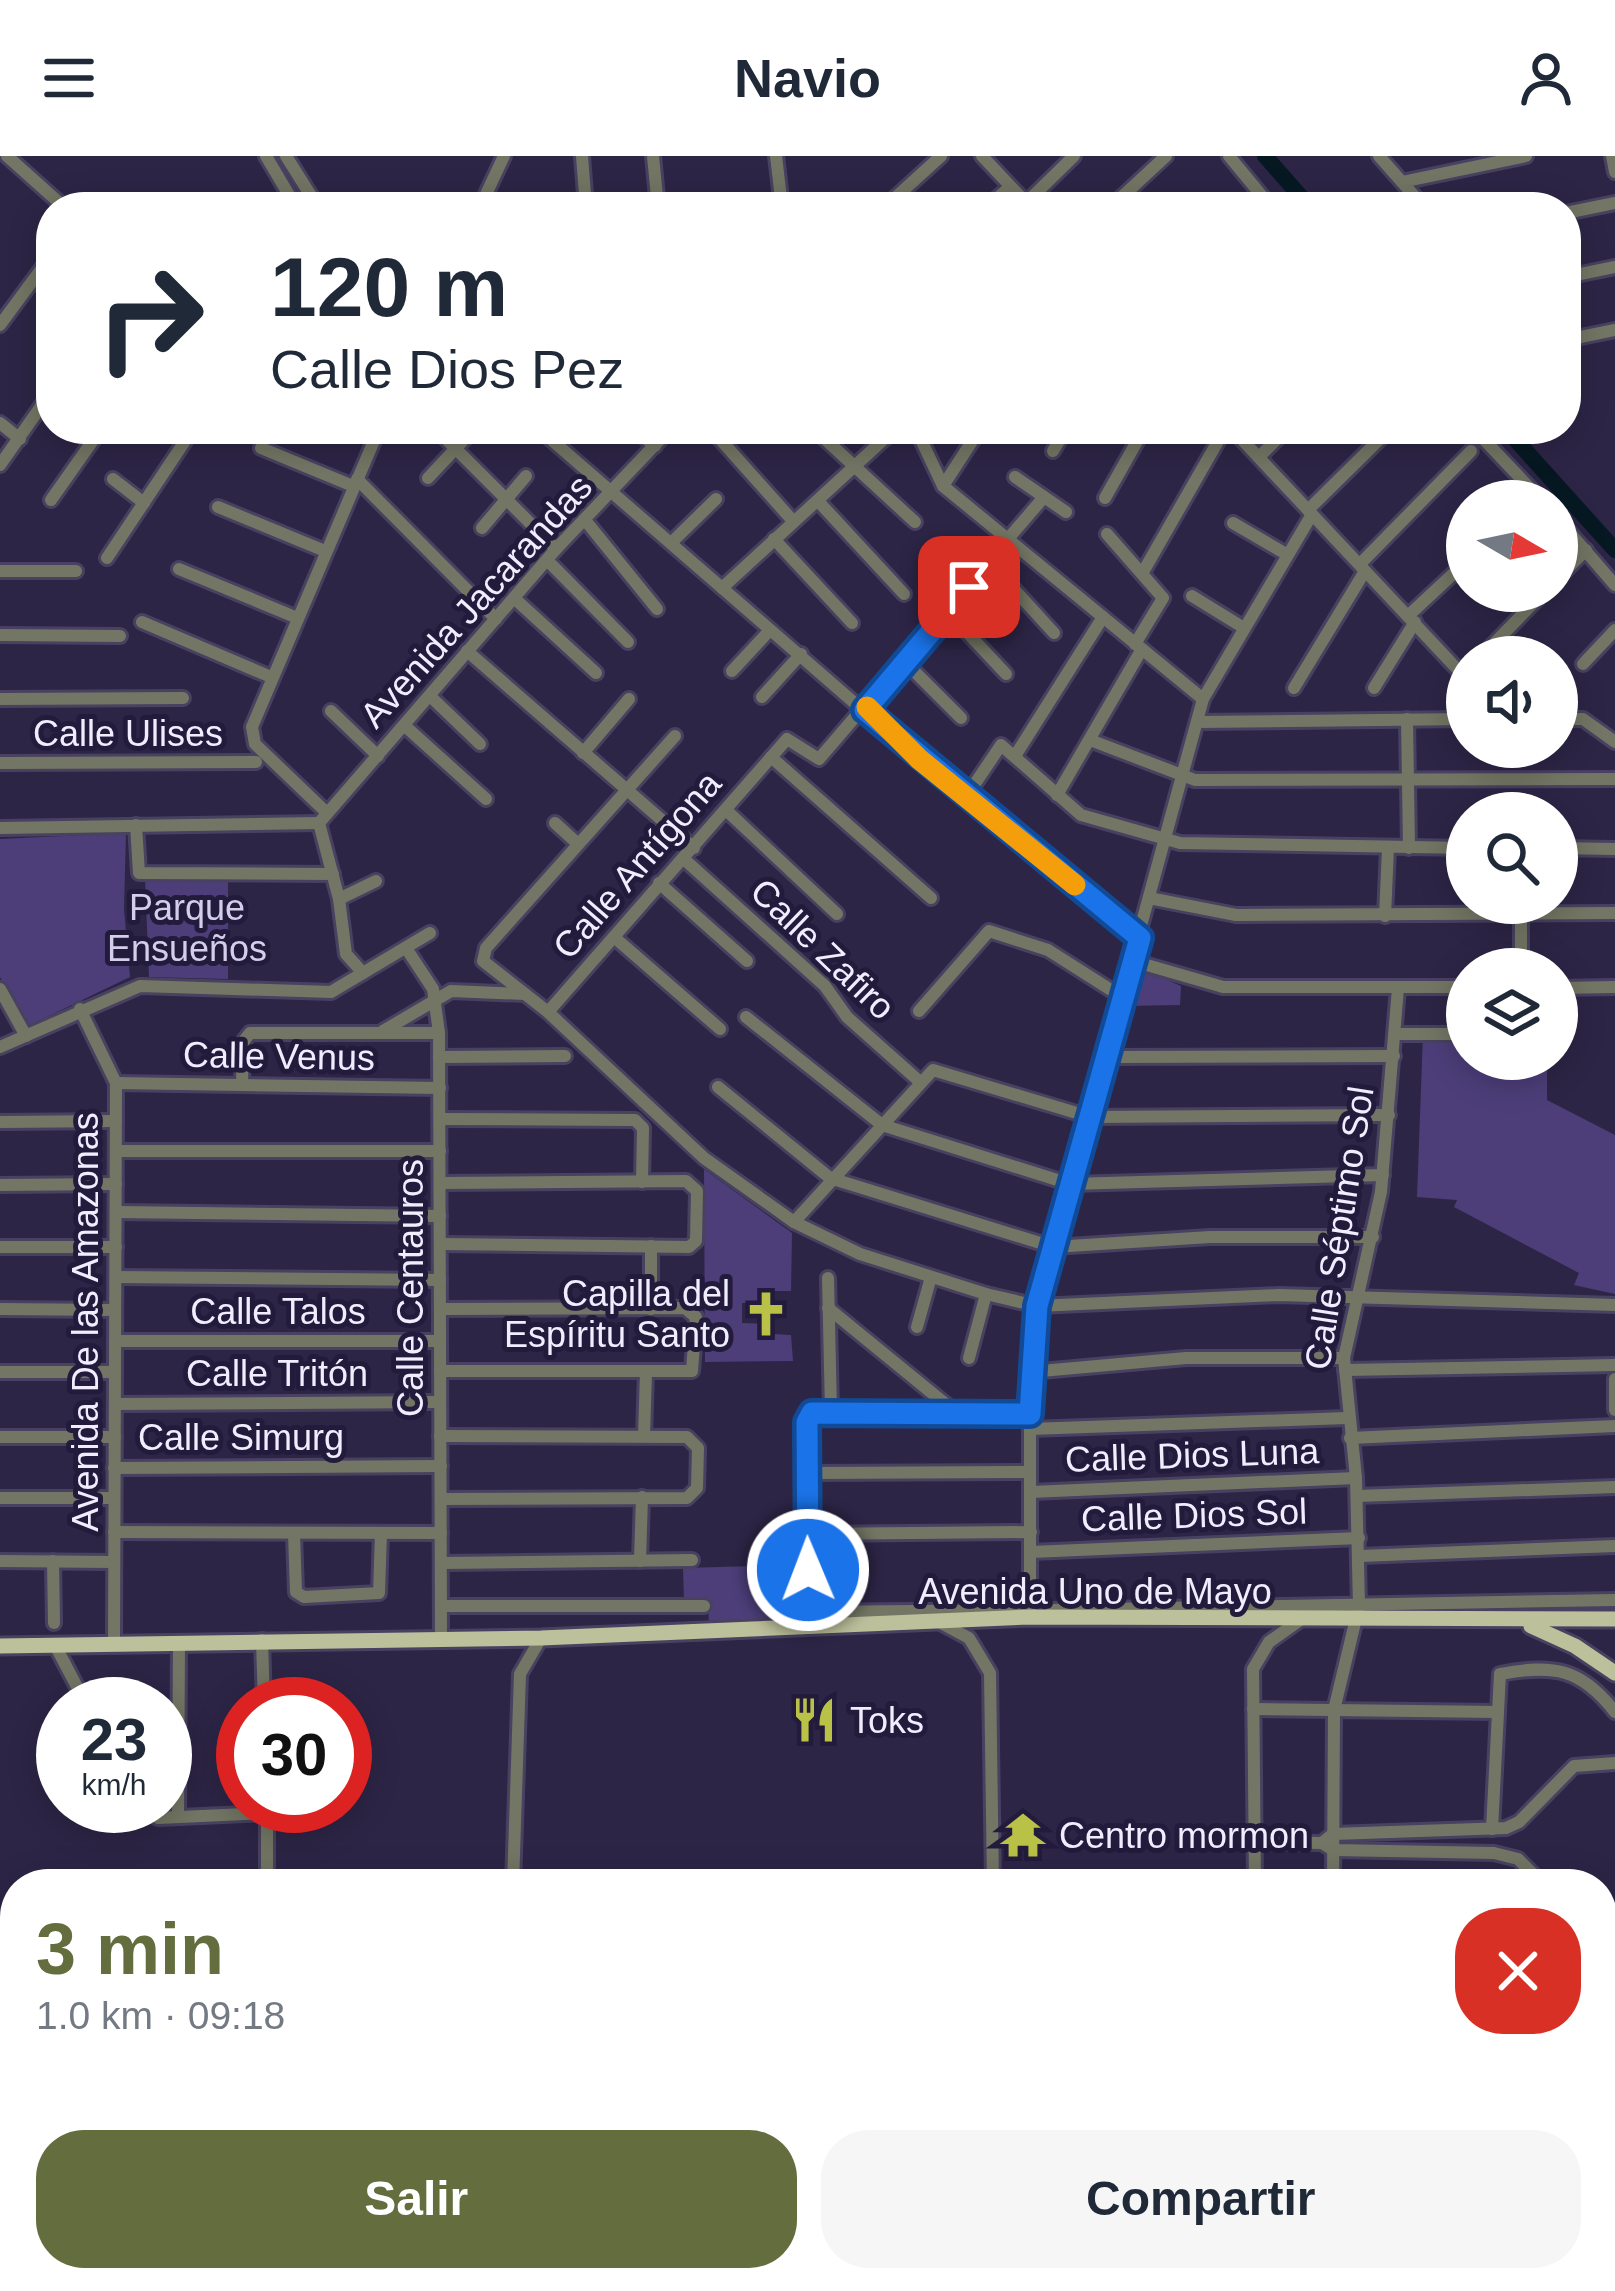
<!DOCTYPE html>
<html lang="es">
<head>
<meta charset="utf-8">
<style>
	:root { --surface:#fff; --page:#f6f6f7; --text:#1f2937; --muted:#747a83; --accent:#646d3e }
	body { margin:0; font-family:Helvetica,sans-serif; background:var(--page); color:var(--text); height:100vh; display:flex; flex-direction:column; font-size:45px; white-space:nowrap }
	* { box-sizing:border-box; margin:0 }
	p { font-size:39px; color:var(--muted) }
	.icon { flex:none; width:66px; height:66px; fill:none; stroke:currentColor; stroke-width:2; stroke-linecap:round; stroke-linejoin:round }
	.map { position:relative; flex:1; overflow:hidden }
	.panel { position:absolute; left:0px; top:1713px; width:1617px; height:423px; display:flex; flex-direction:column; background:var(--surface); border-radius:48px 48px 0 0; box-shadow:0 6px 30px #0003 }
	.panel>* { flex:none }
	.hud { position:absolute; left:36px; top:36px; width:1545px; height:252px; border-radius:48px; box-shadow:0 6px 30px #0003; background:#fff; color:var(--text); overflow:hidden }
	.needle { width:78px; rotate:99deg }
	.controls { position:absolute; left:1446px; top:324px; display:grid; gap:24px }
	.controls a { display:grid; place-items:center; width:132px; height:132px; border-radius:50%; background:var(--surface); box-shadow:0 6px 30px #0003; font-size:60px }
	.speed { position:absolute; left:36px; top:1521px; display:flex; gap:24px; font-size:60px; font-weight:700; text-align:center }
	.speed>* { display:grid; place-content:center; width:156px; height:156px; border-radius:50%; background:var(--surface); box-shadow:0 6px 30px #0003; line-height:1 }
	.speed small { font-size:30px; font-weight:400 }
	.speed .limit { border:18px solid #d22; background:#fff; color:#111 }
	.pin { position:absolute; display:grid; place-items:center; width:102px; height:102px; color:#fff; margin:-51px; border-radius:24px; box-shadow:0 6px 18px #0006 }
	.me { position:absolute; width:132px; margin:-66px; rotate:359deg; stroke-linejoin:round; filter:drop-shadow(0 0 9px #0008) }
	.turn { display:flex; align-items:center; gap:42px; height:252px; padding:0 36px; font-size:54px }
	.turn .icon { width:156px; height:156px; stroke-width:2.5 }
	.turn b { display:block; font-size:84px; line-height:102px }
	.round { display:grid; place-items:center; flex:none; width:126px; height:126px; border-radius:48px; background:var(--page) }
	.head { display:flex; align-items:center; justify-content:space-between; height:204px; padding:0 36px }
	h1 { font-size:72px; font-weight:700; line-height:90px; color:var(--accent) }
	.cta { display:flex; gap:24px; margin-top:auto; padding:24px 36px }
	.cta a { flex:1; height:138px; border-radius:48px; background:var(--accent); color:#fff; font-size:48px; font-weight:700; line-height:138px; text-align:center }
	.cta a+a { background:var(--page); color:var(--text) }
	header { display:flex; justify-content:space-between; align-items:center; height:156px; padding:0 36px; background:var(--surface); font-size:54px; font-weight:700 }
	.map>svg:first-child { display:block }
	.green { fill:#4d3e7a }
	.lines { fill:none; stroke-linecap:round; stroke-linejoin:round }
	.river { stroke:#061923; stroke-width:16 }
	.minor-casing { stroke:#484160; stroke-width:18 }
	.major-casing { stroke:#484160; stroke-width:21 }
	.minor { stroke:#737664; stroke-width:12 }
	.major { stroke:#bcc09b; stroke-width:15 }
	.route-casing { stroke:#114b97; stroke-width:30 }
	.route { stroke:#1a73e8; stroke-width:21 }
	.slow { stroke:#f59e0b; stroke-width:21 }
	.labels { text-anchor:middle; dominant-baseline:central; stroke-width:10; stroke-linejoin:round; paint-order:stroke }
	.street-label { font-size:36px; fill:#f0edff; stroke:#231b3c }
	.park-label { font-size:36px; fill:#d3ceea; stroke:#231b3c }
	.poi-label { font-size:36px; fill:#f0edff; stroke:#231b3c; text-anchor:start }
</style>
</head>
<body>
<header><svg class="icon" aria-label="menu" viewBox="0 0 24 24"><path d="M4 6h16M4 12h16M4 18h16"/></svg>Navio<svg class="icon" aria-label="person" viewBox="0 0 24 24"><circle cx="12" cy="8" r="4"/><path d="M4 21q1-7 8-7t8 7"/></svg></header>
<div class="map">
<svg width="1615" height="2135" viewBox="0 0 1615 2135">
	<rect width="100%" height="100%" fill="#2d2546"/>
	<g class="green">
		<polygon points="126,677 124,753 130,821 26,871 0,821 0,683"/>
		<polygon points="145,722 228,722 228,823 149,821"/>
		<polygon points="1135,810 1181,830 1180,849 1123,850"/>
		<polygon points="1423,878 1467,878 1467,903 1547,903 1547,944 1615,979 1615,1138 1574,1129 1579,1117 1454,1051 1457,1044 1417,1041"/>
		<polygon points="704,1013 792,1077 791,1135 774,1135 772,1147 742,1147 742,1167 772,1168 773,1178 791,1179 793,1205 705,1206"/>
		<polygon points="794,1409 795,1469 709,1471 708,1444 684,1445 683,1412"/>
	</g>
	<g class="lines">
		<g class="river">
			<polyline points="1265,0 1310,51"/>
			<polyline points="1506,273 1615,394"/>
		</g>
		<g class="minor-casing">
			<g id="minor">
				<polyline points="7,0 64,51"/>
				<polyline points="266,0 296,51"/>
				<polyline points="286,0 318,51"/>
				<polyline points="582,0 586,51"/>
				<polyline points="653,0 658,51"/>
				<polyline points="776,0 782,51"/>
				<polyline points="982,0 1030,51"/>
				<polyline points="1229,0 1271,51"/>
				<polyline points="1379,0 1424,51"/>
				<polyline points="1612,0 1615,16"/>
				<polyline points="1402,26 1526,0"/>
				<polyline points="1026,47 1074,0"/>
				<polyline points="480,51 504,0"/>
				<polyline points="556,51 557,47"/>
				<polyline points="836,51 841,51"/>
				<polyline points="885,51 941,0"/>
				<polyline points="987,51 1010,31"/>
				<polyline points="1111,51 1166,0"/>
				<polyline points="1206,51 1212,46"/>
				<polyline points="1566,57 1615,47"/>
				<polyline points="1566,121 1615,111"/>
				<polyline points="0,169 51,100"/>
				<polyline points="1566,184 1615,174"/>
				<polyline points="0,267 20,283"/>
				<polyline points="436,273 556,393"/>
				<polyline points="539,273 919,603 1140,782"/>
				<polyline points="634,273 655,290"/>
				<polyline points="711,273 793,365"/>
				<polyline points="814,273 915,366"/>
				<polyline points="916,273 943,330 1203,543"/>
				<polyline points="1232,273 1459,515 1467,515"/>
				<polyline points="1474,273 1542,345"/>
				<polyline points="261,292 353,330"/>
				<polyline points="1053,295 1066,273"/>
				<polyline points="1259,301 1287,273"/>
				<polyline points="0,309 51,236"/>
				<polyline points="1015,321 1066,356"/>
				<polyline points="428,322 474,273"/>
				<polyline points="113,323 144,347"/>
				<polyline points="357,323 496,463"/>
				<polyline points="943,330 980,273"/>
				<polyline points="1105,342 1144,273"/>
				<polyline points="51,344 101,273"/>
				<polyline points="818,345 904,438"/>
				<polyline points="218,351 325,395"/>
				<polyline points="1308,354 1390,273"/>
				<polyline points="1557,362 1615,429"/>
				<polyline points="585,364 657,453"/>
				<polyline points="1233,367 1286,398"/>
				<polyline points="482,372 526,320"/>
				<polyline points="1107,378 1163,442 1135,488"/>
				<polyline points="774,383 852,467"/>
				<polyline points="671,387 716,343"/>
				<polyline points="107,402 193,273"/>
				<polyline points="547,404 628,486"/>
				<polyline points="990,407 1054,477"/>
				<polyline points="1360,408 1471,295"/>
				<polyline points="179,413 295,461"/>
				<polyline points="0,415 76,415"/>
				<polyline points="1143,416 1225,273"/>
				<polyline points="1557,423 1586,394"/>
				<polyline points="722,432 895,273"/>
				<polyline points="1192,440 1244,472"/>
				<polyline points="514,442 596,517"/>
				<polyline points="947,455 1006,518"/>
				<polyline points="1409,459 1467,405"/>
				<polyline points="142,466 271,521"/>
				<polyline points="0,479 120,480"/>
				<polyline points="467,495 694,692"/>
				<polyline points="1481,501 1545,435"/>
				<polyline points="905,506 961,562"/>
				<polyline points="1583,508 1615,474"/>
				<polyline points="732,515 770,474"/>
				<polyline points="1294,532 1365,415"/>
				<polyline points="1374,532 1415,466"/>
				<polyline points="430,540 480,588"/>
				<polyline points="762,541 801,498"/>
				<polyline points="0,543 183,542"/>
				<polyline points="331,555 378,600"/>
				<polyline points="1407,563 1409,692"/>
				<polyline points="1557,563 1583,563 1615,586"/>
				<polyline points="1197,566 1467,563"/>
				<polyline points="405,570 486,643"/>
				<polyline points="675,580 486,792 483,805 548,856 704,1002 794,1066 860,1098 986,1138 1037,1150 1279,1139 1615,1149"/>
				<polyline points="1090,584 1195,624 1615,623"/>
				<polyline points="583,597 629,543"/>
				<polyline points="1015,600 1103,461"/>
				<polyline points="771,601 931,742"/>
				<polyline points="0,607 256,606"/>
				<polyline points="1057,639 1142,493"/>
				<polyline points="966,641 1001,589 1081,659 1180,687 1467,692"/>
				<polyline points="726,654 837,758"/>
				<polyline points="327,657 255,588 252,571 379,273"/>
				<polyline points="555,667 578,688"/>
				<polyline points="136,669 139,717 333,718"/>
				<polyline points="0,672 319,667"/>
				<polyline points="1557,692 1615,693"/>
				<polyline points="685,704 825,830 847,861 919,925"/>
				<polyline points="659,727 747,805"/>
				<polyline points="1149,742 1236,759 1615,757"/>
				<polyline points="339,743 376,725"/>
				<polyline points="1385,760 1388,692"/>
				<polyline points="614,781 720,873"/>
				<polyline points="406,792 433,833 439,877 441,1480"/>
				<polyline points="1133,805 1223,831 1467,831"/>
				<polyline points="1521,813 1521,759"/>
				<polyline points="363,817 346,798 339,743 319,667 556,393 670,273"/>
				<polyline points="1557,832 1615,831"/>
				<polyline points="0,833 26,880"/>
				<polyline points="80,853 116,927 114,1487"/>
				<polyline points="919,855 989,775 1048,794 1122,841"/>
				<polyline points="548,856 787,583 819,603 1044,341"/>
				<polyline points="746,861 882,969 1070,1028 1383,1019"/>
				<polyline points="383,875 451,835 525,838"/>
				<polyline points="1395,878 1467,878"/>
				<polyline points="0,891 140,830 331,836 430,777"/>
				<polyline points="439,901 565,900"/>
				<polyline points="1106,901 1394,900"/>
				<polyline points="116,927 440,932"/>
				<polyline points="242,929 243,886 250,877 439,877"/>
				<polyline points="718,931 830,1022 1053,1091 1210,1081 1373,1081"/>
				<polyline points="440,963 635,964 643,972 642,1026"/>
				<polyline points="0,966 116,965"/>
				<polyline points="116,995 440,995"/>
				<polyline points="0,1029 116,1028"/>
				<polyline points="116,1056 440,1060"/>
				<polyline points="794,1066 933,914 1090,961 1389,959"/>
				<polyline points="440,1088 689,1091 696,1085 697,1035 686,1025 440,1027"/>
				<polyline points="651,1090 651,1153"/>
				<polyline points="0,1091 116,1091"/>
				<polyline points="116,1121 440,1124"/>
				<polyline points="828,1122 831,1255"/>
				<polyline points="828,1152 954,1255"/>
				<polyline points="0,1153 115,1154"/>
				<polyline points="440,1153 685,1152 696,1161 692,1215 440,1215"/>
				<polyline points="917,1171 931,1121"/>
				<polyline points="115,1185 440,1185"/>
				<polyline points="969,1202 986,1138"/>
				<polyline points="1345,1214 1615,1209"/>
				<polyline points="0,1216 115,1216"/>
				<polyline points="1030,1216 1186,1202 1344,1202"/>
				<polyline points="1615,1223 1615,1254"/>
				<polyline points="115,1248 440,1246"/>
				<polyline points="1030,1273 1347,1262"/>
				<polyline points="440,1280 687,1281 698,1292 697,1332 687,1342 441,1343"/>
				<polyline points="644,1280 646,1216"/>
				<polyline points="0,1281 115,1281"/>
				<polyline points="1350,1282 1615,1270"/>
				<polyline points="114,1312 441,1310"/>
				<polyline points="807,1317 1030,1316"/>
				<polyline points="1031,1336 1356,1322"/>
				<polyline points="1357,1340 1615,1331"/>
				<polyline points="0,1342 114,1342"/>
				<polyline points="114,1376 441,1377"/>
				<polyline points="294,1377 296,1436 304,1441 379,1437 381,1377"/>
				<polyline points="808,1378 1031,1376"/>
				<polyline points="1031,1396 1359,1382"/>
				<polyline points="1360,1400 1615,1390"/>
				<polyline points="0,1405 114,1406"/>
				<polyline points="53,1405 54,1467"/>
				<polyline points="640,1405 642,1341"/>
				<polyline points="441,1407 692,1404"/>
				<polyline points="441,1450 704,1450"/>
				<polyline points="1019,1454 810,1456 807,1266 812,1257 831,1255 1030,1259"/>
				<polyline points="1052,1454 1615,1444"/>
				<polyline points="1030,1461 1030,1216 1037,1150 1203,543 1311,360"/>
				<polyline points="941,1467 969,1482 990,1517 993,1728"/>
				<polyline points="262,1484 264,1548"/>
				<polyline points="55,1489 86,1548"/>
				<polyline points="1253,1553 1498,1556"/>
				<polyline points="139,1650 158,1662 267,1657"/>
				<polyline points="178,1661 179,1486"/>
				<path d="M1492,1673L1500,1518C1553,1508 1581,1512 1615,1556"/>
				<polyline points="1253,1686 1322,1687 1333,1694 1494,1697 1518,1703 1543,1728"/>
				<polyline points="1322,1687 1333,1678 1506,1672 1519,1666 1574,1610 1615,1607"/>
				<polyline points="267,1728 267,1651"/>
				<polyline points="513,1728 520,1518 541,1482"/>
				<polyline points="1255,1728 1253,1513 1269,1486 1300,1464"/>
				<polyline points="1333,1728 1334,1554 1359,1450 1356,1322 1344,1202 1381,1036 1398,832"/>
				<polyline points="1602,1776 1615,1754"/>
				<polyline points="0,1943 15,1943"/>
				<polyline points="3,2033 15,2008"/>
				<polyline points="199,2121 224,2135"/>
				<polyline points="350,2121 369,2135"/>
				<polyline points="471,2121 491,2135"/>
				<polyline points="643,2121 654,2135"/>
				<polyline points="900,2121 923,2135"/>
				<polyline points="1034,2121 1057,2132 1080,2134 1247,2121"/>
				<polyline points="1276,2121 1278,2135"/>
				<polyline points="672,2135 679,2121"/>
				<polyline points="955,2135 965,2121"/>
				<polyline points="1485,2135 1487,2121"/>
			</g>
		</g>
		<g class="major-casing">
			<g id="major">
				<polyline points="1531,1470 1575,1490 1615,1517"/>
				<polyline points="0,1490 541,1482 1030,1461 1615,1463"/>
				<polyline points="1602,1821 1615,1805"/>
				<polyline points="1602,1869 1609,1870"/>
				<polyline points="0,1918 15,1916"/>
				<polyline points="1602,2043 1615,1968"/>
				<polyline points="1586,2135 1589,2121"/>
			</g>
		</g>
		<use href="#minor" class="minor"/>
		<use href="#major" class="major"/>
	</g>
	<g class="lines">
		<g class="route-casing">
			<polyline id="route" points="808,1414 807,1266 812,1257 1030,1258 1037,1150 1140,782 865,554 969,431"/>
		</g>
		<use href="#route" class="route"/>
		<polyline class="slow" points="867,551 919,603 1075,729"/>
	</g>
	<defs>
		<g id="church-bare" transform="scale(3.6)"><path d="M-1.2-6h2.4v3.5h3.3v2.4h-3.3V6h-2.4V-.1h-3.3v-2.4h3.3Z" fill="#b9c146" stroke="#231b3c" stroke-width="2.5" paint-order="stroke"/></g>
		<g id="restaurant-bare" transform="scale(3.6)"><path d="M-5-6h1v4h1v-4h1v4h1v-4h1v5L-1.5 .5V6h-2V.5L-5-1ZM5-6V6H3V1.5H1.5Q1.5-4 5-6Z" fill="#b9c146" stroke="#231b3c" stroke-width="2.5" paint-order="stroke"/></g>
		<g id="temple-bare" transform="scale(3.6)"><path d="M0-6L5-2H3V0L6.5 2.5H4V6H1.5V3h-3V6H-4V2.5H-6.5L-3 0V-2H-5Z" fill="#b9c146" stroke="#231b3c" stroke-width="2.5" paint-order="stroke"/></g>
	</defs>
	<g fill-rule="evenodd">
		<use href="#church-bare" x="766" y="1158"/>
		<use href="#restaurant-bare" x="814" y="1564"/>
		<use href="#temple-bare" x="1023" y="1679"/>
	</g>
	<g class="labels">
		<g class="street-label">
			<text transform="translate(476 445) rotate(-48)">Avenida Jacarandas</text>
			<text x="128" y="577">Calle Ulises</text>
			<text transform="translate(637 709) rotate(-49)">Calle Antígona</text>
			<text transform="translate(823 793) rotate(44)">Calle Zafiro</text>
			<text transform="translate(279 900) rotate(1)">Calle Venus</text>
			<text transform="translate(1339 1072) rotate(-81)">Calle Séptimo Sol</text>
			<text transform="translate(410 1132) rotate(-90)">Calle Centauros</text>
			<text x="278" y="1155">Calle Talos</text>
			<text transform="translate(85 1166) rotate(-90)">Avenida De las Amazonas</text>
			<text x="277" y="1217">Calle Tritón</text>
			<text x="241" y="1281">Calle Simurg</text>
			<text transform="translate(1192 1299) rotate(-2)">Calle Dios Luna</text>
			<text transform="translate(1194 1359) rotate(-2)">Calle Dios Sol</text>
			<text x="1095" y="1435">Avenida Uno de Mayo</text>
		</g>
		<g class="park-label">
			<text x="187" y="751">Parque<tspan x="187" dy="41">Ensueños</tspan></text>
		</g>
		<g class="poi-label">
			<text x="730" y="1137" text-anchor="end">Capilla del<tspan x="730" dy="41">Espíritu Santo</tspan></text>
			<text x="850" y="1564">Toks</text>
			<text x="1059" y="1679">Centro mormon</text>
		</g>
	</g>
</svg>
<div class="controls">
<a><svg class="needle" viewBox="-14 -14 28 28"><path d="M0-13l5 13h-10z" fill="#e53935"/><path d="M0 13l5-13h-10z" fill="#747a83"/></svg></a>
<a><svg class="icon" aria-label="sound" viewBox="0 0 24 24"><path d="M4 9h4l5-4v14l-5-4H4zM17 9q2 3 0 6"/></svg></a>
<a><svg class="icon" aria-label="search" viewBox="0 0 24 24"><circle cx="10" cy="10" r="6"/><path d="M15 15l6 6"/></svg></a>
<a><svg class="icon" aria-label="layers" viewBox="0 0 24 24"><path d="M12 4l9 5-9 5-9-5zM3 14l9 5 9-5"/></svg></a>
</div>
<div class="speed"><div>23<small>km/h</small></div><div class="limit">30</div></div>
<div class="pin" style="left:969px;top:431px;background:#d93025"><svg class="icon" aria-label="arrive" viewBox="0 0 24 24"><path d="M6 21V4h12l-3 4 3 4H6"/></svg></div>
<svg class="me" style="left:808px;top:1414px" viewBox="-20 -20 40 40"><circle r="17" fill="#1a73e8" stroke="#fff" stroke-width="3"/><path d="M0-11L8 9 0 5-8 9z" fill="#fff"/></svg>
<div class="hud">
<div class="turn"><svg class="icon" aria-label="right" viewBox="0 0 24 24"><path d="M7 20v-9h11M14 6l5 5-5 5"/></svg><div><b>120 m</b>Calle Dios Pez</div></div>
</div>
<section class="panel">
<div class="head"><div><h1>3 min</h1><p>1.0 km · 09:18</p></div><a class="round" style="background:#d93025;color:#fff"><svg class="icon" aria-label="close" viewBox="0 0 24 24"><path d="M6 6l12 12M18 6L6 18"/></svg></a></div>
<div class="cta"><a>Salir</a><a>Compartir</a></div>
</section>
</div>
</body>
</html>
